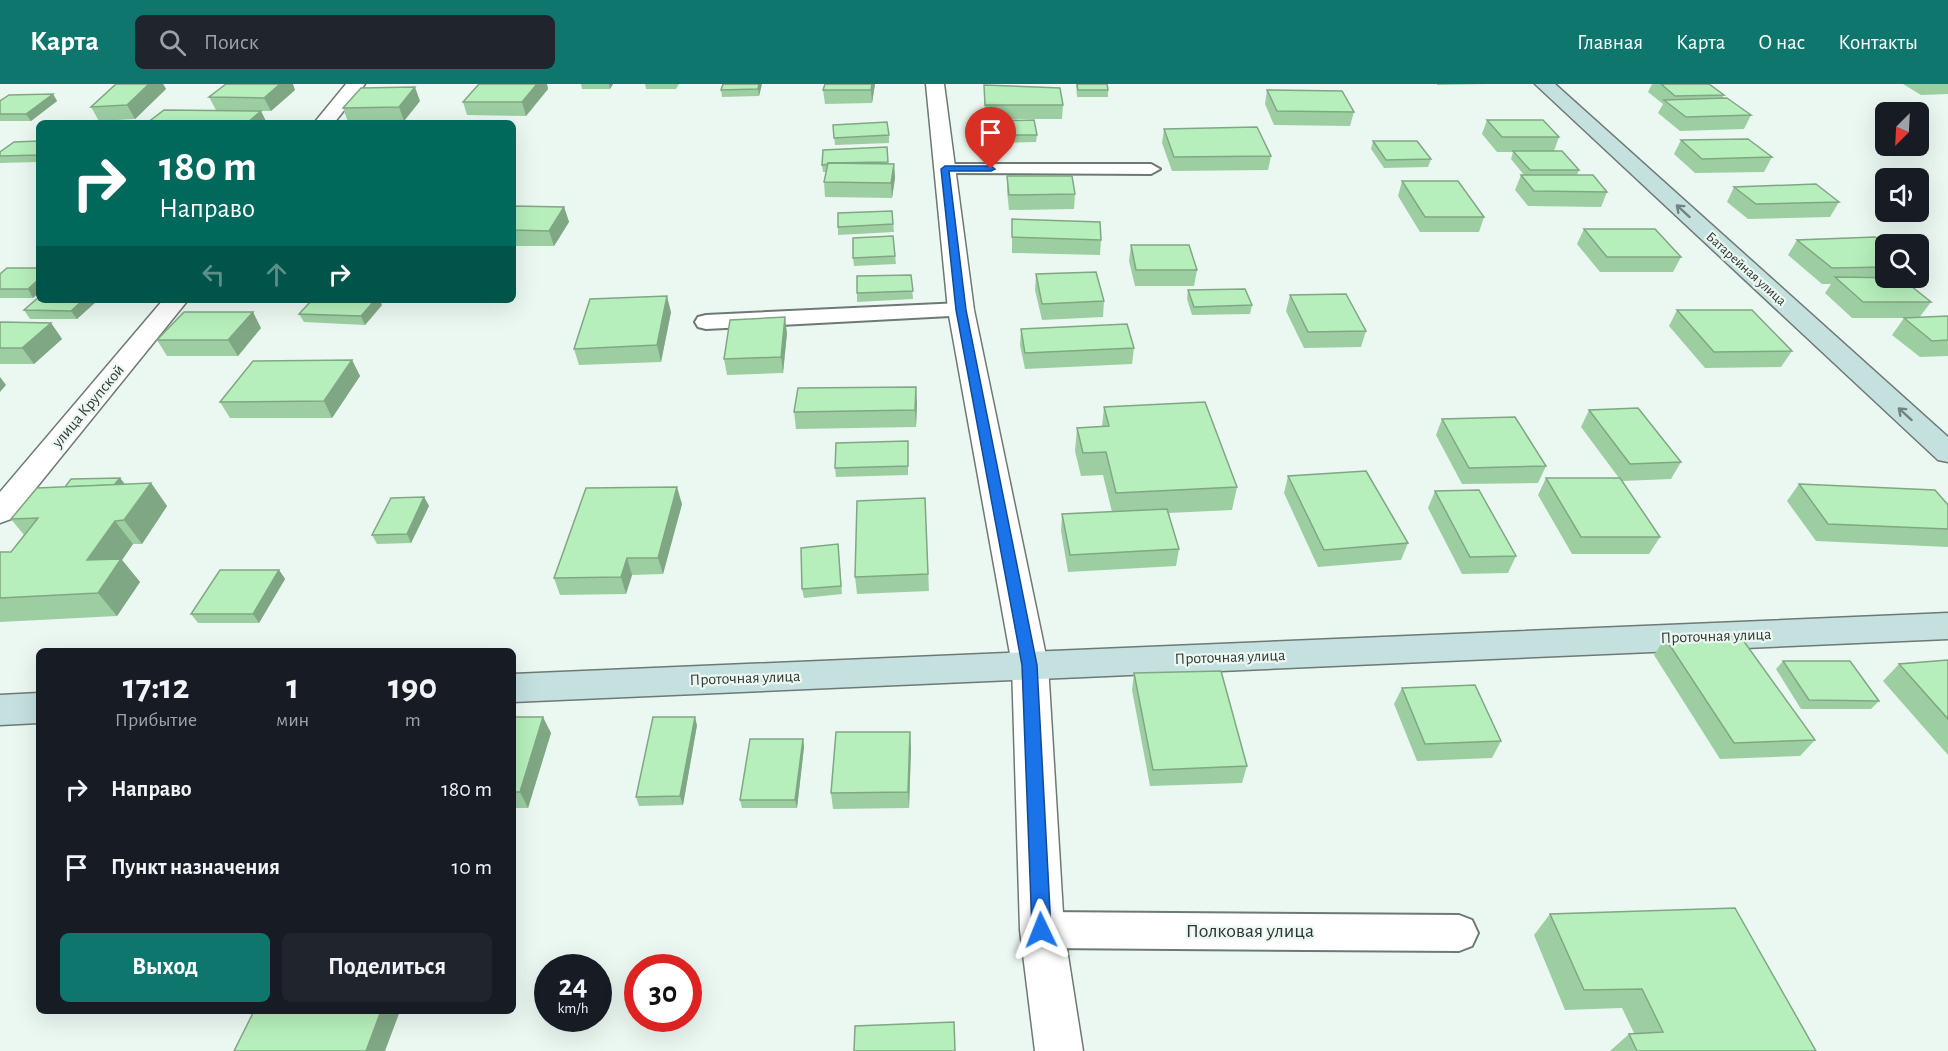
<!DOCTYPE html>
<html lang="ru">
<head>
<meta charset="utf-8">
<style>
	:root { --surface:#171b24; --page:#20242c; --text:#f1f3f6; --muted:#9ea1a6; --accent:#0f766e }
	body { margin:0; font-family:"Alegreya Sans",sans-serif; background:var(--page); color:var(--text); height:100vh; display:flex; flex-direction:column; font-size:22px; white-space:nowrap }
	* { box-sizing:border-box; margin:0 }
	p { font-size:20px; color:var(--muted) }
	.icon { flex:none; width:33px; height:33px; fill:none; stroke:currentColor; stroke-width:2; stroke-linecap:round; stroke-linejoin:round }
	.map { position:relative; flex:1; overflow:hidden }
	.sheet { position:absolute; left:36px; top:564px; width:480px; height:366px; display:flex; flex-direction:column; background:var(--surface); border-radius:9px; box-shadow:0 6px 24px #0002 }
	.sheet>* { flex:none }
	.guide { position:absolute; left:36px; top:36px; width:480px; height:183px; border-radius:9px; box-shadow:0 6px 24px #0002; background:#00695c; color:#fff; overflow:hidden }
	.needle { width:39px; rotate:204deg }
	.tools { position:absolute; left:1875px; top:18px; display:grid; gap:12px }
	.tools a { display:grid; place-items:center; width:54px; height:54px; border-radius:9px; background:var(--surface); box-shadow:0 6px 24px #0002; font-size:30px }
	.speed { position:absolute; left:534px; top:870px; display:flex; gap:12px; font-size:30px; font-weight:700; text-align:center }
	.speed>* { display:grid; place-content:center; width:78px; height:78px; border-radius:50%; background:var(--surface); box-shadow:0 6px 24px #0002; line-height:1 }
	.speed small { font-size:15px; font-weight:400 }
	.speed .limit { border:9px solid #d22; background:#fff; color:#111 }
	.pin { position:absolute; display:grid; place-items:center; width:51px; height:51px; color:#fff; margin:-62px -26px; border-radius:50% 50% 50% 0; rotate:-45deg; box-shadow:0 0 6px #0007 }
	.pin .icon { rotate:45deg }
	.me { position:absolute; width:66px; margin:-33px; rotate:358deg; stroke-linejoin:round; filter:drop-shadow(0 0 4px #0008) }
	.turn { display:flex; align-items:center; gap:21px; height:126px; padding:0 24px; font-size:27px }
	.turn .icon { width:78px; height:78px; stroke-width:2.5 }
	.turn b { display:block; font-size:42px; line-height:51px }
	.lanes { display:flex; align-items:center; height:57px; padding:0 24px; background:#0003; justify-content:center; gap:30px; direction:ltr }
	.lanes .off { opacity:.35 }
	.eta { display:flex; justify-content:space-evenly; align-items:center; height:102px; text-align:center }
	.eta b { font-size:36px; font-weight:600; line-height:42px }
	.cta { display:flex; gap:12px; margin-top:auto; padding:12px 24px }
	.cta a { flex:1; height:69px; border-radius:9px; background:var(--accent); color:#fff; font-size:24px; font-weight:600; line-height:69px; text-align:center }
	.cta a+a { background:var(--page); color:var(--text) }
	ul { padding:0; list-style:none }
	li { display:flex; align-items:center; gap:18px; height:78px; padding:0 24px }
	li div { flex:1 }
	li b { display:block; font-size:22px }
	li em { font-style:normal }
	header { display:flex; align-items:center; gap:36px; box-sizing:border-box; height:84px; padding:0 30px; background:var(--accent); color:#fff }
	header strong { font-size:28px }
	nav { display:flex; gap:33px; margin-inline-start:auto; font-size:21px }
	.search { width:420px; height:54px; background:var(--page); display:flex; align-items:center; gap:15px; box-sizing:border-box; padding:0 21px; border-radius:9px; color:var(--muted); font-size:22px }
	.map>svg:first-child { display:block }
	.lines { fill:none; stroke-linecap:round; stroke-linejoin:round }
	.lane-casing { stroke:#6e7974; stroke-width:4 }
	.street-casing { stroke:#6e7974; stroke-width:3 }
	.secondary-casing { stroke:#6e7974; stroke-width:3 }
	.lane { fill:#fff; fill-rule:evenodd }
	.street { fill:#fff; fill-rule:evenodd }
	.secondary { fill:#c4e1df; fill-rule:evenodd }
	.wall { fill:#9dcea2 }
	.shaded-wall { fill:#80a784 }
	.building { fill:#b7efbc; stroke:#80a784; stroke-width:1.5 }
	.oneway { stroke:#738280 }
	.route { fill:#1a73e8; stroke:#114b97; stroke-width:1.5 }
	.labels { text-anchor:middle; dominant-baseline:central; stroke-width:4.5; stroke-linejoin:round; paint-order:stroke }
	.far-street-label { font-size:14px; fill:#303532; stroke:#ebf8f2 }
	.street-label { font-size:16px; fill:#303532; stroke:#ebf8f2 }
	.near-street-label { font-size:20px; fill:#303532; stroke:#ebf8f2 }
</style>
</head>
<body>
<header>
<strong>Карта</strong>
<div class="search"><svg class="icon" aria-label="search" viewBox="0 0 24 24"><circle cx="10" cy="10" r="6"/><path d="M15 15l6 6"/></svg>Поиск</div>
<nav><a>Главная</a><a>Карта</a><a>О нас</a><a>Контакты</a></nav>
</header>
<div class="map">
<svg width="1948" height="967" viewBox="0 0 1948 967">
	<rect width="100%" height="100%" fill="#ebf8f2"/>
	<g class="lines">
		<g class="lane-casing">
			<g id="lane">
				<polygon points="945,80 1151,80 1160,85 1151,90 939,89 936,85 939,81"/>
				<polygon points="961,219 969,221 972,226 969,231 706,245 698,243 695,238 698,233 706,231"/>
				<polygon points="1042,828 1459,831 1472,836 1478,849 1472,862 1459,867 1042,864 1029,859 1023,846 1029,833"/>
			</g>
		</g>
		<g class="street-casing">
			<g id="street">
				<polygon points="346,0 365,0 334,39 314,39"/>
				<polygon points="926,0 944,0 974,226 1048,581 1064,846 1083,967 1035,967 1020,846 1012,581 948,226"/>
				<polygon points="163,216 188,216 11,435 0,439 0,408"/>
			</g>
		</g>
		<g class="secondary-casing">
			<g id="secondary">
				<polygon points="1535,0 1555,0 1948,353 1948,378 1938,376"/>
				<polygon points="1948,529 1948,555 513,618 513,590"/>
				<polygon points="39,609 39,639 0,641 0,611"/>
			</g>
		</g>
		<use href="#lane" class="lane"/>
		<use href="#street" class="street"/>
		<use href="#secondary" class="secondary"/>
	</g>
	<g class="wall">
		<polygon points="116,0 163,0 166,5 135,35 99,37 91,23"/>
		<polygon points="479,0 547,0 548,5 526,32 467,31 463,18"/>
		<polygon points="581,0 613,0 610,5 582,5"/>
		<polygon points="645,0 679,0 676,5 646,5"/>
		<polygon points="762,0 759,12 722,13 721,6"/>
		<polygon points="875,0 872,19 825,20 823,6"/>
		<polygon points="1076,0 1108,6 1108,13 1077,13"/>
		<polygon points="1437,0 1487,0 1437,1"/>
		<polygon points="1652,0 1709,0 1724,11 1722,14 1751,31 1744,45 1680,47 1658,29 1663,20 1648,8"/>
		<polygon points="1903,0 1948,0 1948,10 1921,11"/>
		<polygon points="984,1 1063,21 1062,35 985,35"/>
		<polygon points="295,6 271,27 216,26 209,13"/>
		<polygon points="1267,6 1354,28 1350,42 1274,41 1265,20"/>
		<polygon points="53,10 57,17 31,37 0,37 0,17"/>
		<polygon points="420,17 404,37 348,38 343,24"/>
		<polygon points="1487,36 1559,53 1554,67 1579,86 1577,91 1607,108 1601,123 1528,122 1515,106 1521,91 1524,91 1511,75 1513,68 1497,68 1482,50"/>
		<polygon points="987,37 1037,51 1036,58 988,59"/>
		<polygon points="833,41 889,51 889,59 835,61"/>
		<polygon points="1164,45 1271,72 1268,86 1172,87 1162,59"/>
		<polygon points="1681,56 1772,73 1764,88 1695,89 1674,70"/>
		<polygon points="39,57 39,78 0,79 0,68"/>
		<polygon points="1373,57 1431,75 1428,83 1384,84 1371,65"/>
		<polygon points="887,63 888,80 894,80 895,94 892,114 825,113 824,98 826,88 823,88 822,81"/>
		<polygon points="1007,92 1075,110 1074,125 1009,126 1007,107"/>
		<polygon points="1402,97 1484,133 1479,148 1420,148 1398,112"/>
		<polygon points="1734,103 1839,118 1830,133 1748,135 1727,118"/>
		<polygon points="513,122 564,123 569,138 554,162 513,162"/>
		<polygon points="892,127 894,148 838,151 838,143"/>
		<polygon points="1012,135 1101,156 1100,171 1012,169"/>
		<polygon points="1584,145 1681,173 1673,188 1600,188 1577,160"/>
		<polygon points="893,152 896,180 854,182 853,174"/>
		<polygon points="1797,156 1886,160 1886,194 1906,194 1904,196 1931,218 1919,234 1948,232 1948,272 1920,273 1892,251 1904,234 1918,234 1852,234 1825,209 1831,200 1822,200 1788,171"/>
		<polygon points="1131,161 1197,186 1194,202 1135,202 1129,177"/>
		<polygon points="39,184 33,214 0,214 0,190"/>
		<polygon points="1036,190 1104,217 1103,233 1042,236 1035,206"/>
		<polygon points="911,191 913,215 857,218 857,209"/>
		<polygon points="1188,206 1252,221 1250,230 1192,231 1187,215"/>
		<polygon points="1290,211 1366,247 1361,263 1304,264 1286,227"/>
		<polygon points="39,216 98,216 77,235 30,235 24,226"/>
		<polygon points="382,221 365,241 304,238 299,230"/>
		<polygon points="1677,226 1792,267 1781,283 1705,284 1669,242"/>
		<polygon points="671,228 661,278 579,281 574,265"/>
		<polygon points="0,238 51,239 62,255 34,280 0,280"/>
		<polygon points="261,244 238,272 167,272 157,256"/>
		<polygon points="1021,245 1134,264 1132,280 1025,285 1020,261"/>
		<polygon points="787,249 783,289 727,291 724,275"/>
		<polygon points="352,276 360,292 332,334 230,334 220,318"/>
		<polygon points="917,319 916,343 796,345 794,328"/>
		<polygon points="1104,323 1237,403 1232,426 1168,429 1179,465 1176,482 1068,488 1061,447 1062,430 1112,428 1103,391 1081,392 1075,367 1077,344 1102,343"/>
		<polygon points="1589,326 1681,378 1671,395 1622,397 1660,453 1649,470 1572,470 1538,411 1546,394 1619,394 1581,343"/>
		<polygon points="1442,335 1546,382 1538,399 1462,400 1436,351"/>
		<polygon points="908,366 908,391 836,393 835,384"/>
		<polygon points="1288,392 1408,459 1401,476 1318,483 1284,409"/>
		<polygon points="120,394 125,400 151,399 167,422 142,460 133,460 122,476 140,498 117,532 0,538 0,468 11,468 24,451 11,435 65,403"/>
		<polygon points="1799,400 1948,421 1948,463 1816,457 1787,417"/>
		<polygon points="1435,407 1516,472 1508,489 1462,490 1428,424"/>
		<polygon points="424,413 429,422 411,459 377,460 372,451"/>
		<polygon points="925,414 929,507 857,510 855,493"/>
		<polygon points="682,420 663,490 632,491 626,510 560,511 554,494"/>
		<polygon points="839,469 842,510 804,514 802,505"/>
		<polygon points="279,486 285,495 259,539 198,539 191,530"/>
		<polygon points="1665,554 1815,656 1800,672 1720,675 1654,571"/>
		<polygon points="1948,576 1948,671 1883,597 1899,580"/>
		<polygon points="1783,577 1879,617 1871,625 1801,625 1776,585"/>
		<polygon points="1134,589 1247,682 1242,699 1150,702 1132,606"/>
		<polygon points="1402,604 1501,657 1492,674 1417,677 1394,620"/>
		<polygon points="513,633 551,649 528,724 513,724"/>
		<polygon points="697,641 683,721 639,722 636,713"/>
		<polygon points="803,655 804,663 797,724 742,724 740,716"/>
		<polygon points="911,664 909,724 833,725 831,709"/>
		<polygon points="1550,830 1816,967 1610,967 1629,950 1634,949 1622,924 1565,926 1534,851"/>
	</g>
	<g class="shaded-wall">
		<polygon points="149,0 163,0 166,5 135,35 127,21"/>
		<polygon points="280,0 293,0 295,6 271,27 264,14"/>
		<polygon points="537,0 547,0 548,5 526,32 522,18"/>
		<polygon points="609,0 613,0 610,5"/>
		<polygon points="759,0 762,0 759,12 758,5"/>
		<polygon points="872,0 875,0 872,19 871,6"/>
		<polygon points="415,3 420,17 404,37 399,23"/>
		<polygon points="53,10 57,17 31,37 26,30"/>
		<polygon points="261,27 267,39 247,39"/>
		<polygon points="894,80 895,94 892,114 891,99"/>
		<polygon points="564,123 569,138 554,162 549,147"/>
		<polygon points="39,195 39,209 33,214 28,205"/>
		<polygon points="667,212 671,228 661,278 657,261"/>
		<polygon points="83,216 98,216 77,235 71,227"/>
		<polygon points="375,216 380,216 382,221 365,241 361,232"/>
		<polygon points="253,228 261,244 238,272 228,256"/>
		<polygon points="785,233 787,249 783,289 781,273"/>
		<polygon points="51,239 62,255 34,280 22,264"/>
		<polygon points="352,276 360,292 332,334 324,317"/>
		<polygon points="0,293 6,301 0,308"/>
		<polygon points="916,303 917,319 916,343 915,326"/>
		<polygon points="120,394 126,402 106,411"/>
		<polygon points="151,399 167,422 142,460 124,436"/>
		<polygon points="677,403 682,420 663,490 658,474"/>
		<polygon points="424,413 429,422 411,459 407,450"/>
		<polygon points="115,437 133,460 122,476 140,498 117,532 98,509 87,476"/>
		<polygon points="627,474 632,491 626,510 621,493"/>
		<polygon points="279,486 285,495 259,539 253,530"/>
		<polygon points="543,633 551,649 528,724 520,708"/>
		<polygon points="695,633 697,641 683,721 680,712"/>
		<polygon points="910,648 911,664 909,724 908,708"/>
		<polygon points="803,655 804,663 797,724 795,716"/>
		<polygon points="381,927 400,927 385,967 366,967"/>
	</g>
	<g class="building">
		<polygon points="116,0 149,0 127,21 91,23"/>
		<polygon points="226,0 280,0 264,14 209,13"/>
		<polygon points="479,0 537,0 522,18 463,18"/>
		<polygon points="723,0 759,0 758,5 721,6"/>
		<polygon points="825,0 872,0 871,6 823,6"/>
		<polygon points="1077,0 1107,0 1108,6 1078,6"/>
		<polygon points="1661,0 1709,0 1724,11 1675,12"/>
		<polygon points="984,1 1060,4 1063,21 985,21"/>
		<polygon points="415,3 399,23 343,24 361,4"/>
		<polygon points="1267,6 1342,7 1354,28 1277,27"/>
		<polygon points="53,10 26,30 0,30 0,17 9,11"/>
		<polygon points="1727,14 1751,31 1686,33 1664,16"/>
		<polygon points="164,26 261,27 247,39 147,39"/>
		<polygon points="1034,36 1037,51 988,51 987,37"/>
		<polygon points="1487,36 1543,36 1559,53 1502,53"/>
		<polygon points="887,38 889,51 834,54 833,41"/>
		<polygon points="1257,43 1271,72 1174,73 1164,45"/>
		<polygon points="1748,55 1772,73 1702,75 1681,56"/>
		<polygon points="39,57 39,71 0,72 0,68 14,58"/>
		<polygon points="1373,57 1417,57 1431,75 1386,76"/>
		<polygon points="887,63 888,78 828,79 828,80 822,81 823,66"/>
		<polygon points="1513,67 1562,67 1579,86 1530,86"/>
		<polygon points="828,79 894,80 891,99 824,98"/>
		<polygon points="1521,91 1593,91 1607,108 1534,107"/>
		<polygon points="1007,92 1072,92 1075,110 1009,111"/>
		<polygon points="1402,97 1458,97 1484,133 1425,133"/>
		<polygon points="1816,100 1839,118 1756,120 1734,103"/>
		<polygon points="513,122 564,123 549,147 513,146"/>
		<polygon points="892,127 893,140 838,143 838,129"/>
		<polygon points="1012,135 1100,138 1101,156 1012,153"/>
		<polygon points="1584,145 1655,145 1681,173 1607,173"/>
		<polygon points="893,152 895,172 853,174 853,154"/>
		<polygon points="1875,153 1886,160 1886,183 1832,184 1797,156"/>
		<polygon points="1131,161 1189,161 1197,186 1136,186"/>
		<polygon points="7,184 39,184 39,195 28,205 0,205 0,190"/>
		<polygon points="1096,188 1104,217 1042,220 1036,190"/>
		<polygon points="911,191 913,207 857,209 857,192"/>
		<polygon points="1835,193 1901,194 1931,218 1863,218"/>
		<polygon points="1245,205 1252,221 1194,223 1188,206"/>
		<polygon points="1346,210 1366,247 1308,248 1290,211"/>
		<polygon points="667,212 657,261 574,265 590,215"/>
		<polygon points="39,213 39,216 83,216 71,227 24,226"/>
		<polygon points="312,216 375,216 361,232 299,230"/>
		<polygon points="1677,226 1752,226 1792,267 1714,268"/>
		<polygon points="184,228 253,228 228,256 157,256"/>
		<polygon points="1948,232 1948,256 1932,257 1904,234"/>
		<polygon points="785,233 781,273 724,275 730,236"/>
		<polygon points="0,238 51,239 22,264 0,264"/>
		<polygon points="1127,240 1134,264 1025,269 1021,245"/>
		<polygon points="352,276 324,317 220,318 253,277"/>
		<polygon points="916,303 915,326 794,328 798,304"/>
		<polygon points="1205,318 1237,403 1116,409 1106,368 1083,369 1077,344 1109,342 1104,323"/>
		<polygon points="1638,324 1681,378 1630,380 1589,326"/>
		<polygon points="1515,333 1546,382 1469,384 1442,335"/>
		<polygon points="908,357 908,382 835,384 836,359"/>
		<polygon points="1366,387 1408,459 1324,466 1288,392"/>
		<polygon points="120,394 114,401 65,403 71,395"/>
		<polygon points="1546,394 1620,394 1660,453 1581,453"/>
		<polygon points="151,399 124,436 115,437 87,476 121,475 98,509 0,514 0,468 11,468 38,434 11,435 37,404"/>
		<polygon points="1799,400 1935,406 1948,421 1948,445 1828,440"/>
		<polygon points="677,403 658,474 627,474 621,493 554,494 586,404"/>
		<polygon points="1479,406 1516,472 1470,473 1435,407"/>
		<polygon points="424,413 407,450 372,451 391,414"/>
		<polygon points="925,414 928,490 855,493 857,417"/>
		<polygon points="1167,425 1179,465 1070,471 1062,430"/>
		<polygon points="838,460 841,502 802,505 801,464"/>
		<polygon points="220,486 279,486 253,530 191,530"/>
		<polygon points="1740,552 1815,656 1734,659 1665,554"/>
		<polygon points="1948,576 1948,635 1899,580"/>
		<polygon points="1783,577 1850,577 1879,617 1809,616"/>
		<polygon points="1221,587 1247,682 1153,686 1134,589"/>
		<polygon points="1475,601 1501,657 1425,660 1402,604"/>
		<polygon points="513,633 543,633 520,708 513,708"/>
		<polygon points="653,633 695,633 680,712 636,713"/>
		<polygon points="836,648 910,648 908,708 831,709"/>
		<polygon points="750,655 803,655 795,716 740,716"/>
		<polygon points="1735,824 1816,967 1637,967 1629,950 1663,948 1642,905 1584,906 1550,830"/>
		<polygon points="254,927 381,927 366,967 234,967"/>
		<polygon points="954,938 955,967 854,967 855,942"/>
	</g>
	<defs><path id="oneway-shaft" d="M-6 0H5M1.5-3L5.5 0L1.5 3" fill="none" stroke-width="1.6" stroke-linecap="round" stroke-linejoin="round" transform="scale(1.5)"/></defs>
	<g class="oneway">
		<use href="#oneway-shaft" transform="translate(1683 127) rotate(-138)"/>
		<use href="#oneway-shaft" transform="translate(1905 330) rotate(-138)"/>
	</g>
	<polygon class="route" points="945,82 991,82 995,85 991,87 949,87 966,226 1037,581 1051,846 1048,852 1041,854 1035,852 1032,846 1022,581 956,226 941,85"/>
	<g class="labels">
		<g class="far-street-label">
			<text transform="translate(1746 185) rotate(42)">Батарейная улица</text>
		</g>
		<g class="street-label">
			<text transform="translate(88 322) rotate(-50)">улица Крупской</text>
			<text transform="translate(1716 552) rotate(-2)">Проточная улица</text>
			<text transform="translate(1230 573) rotate(-2)">Проточная улица</text>
			<text transform="translate(745 594) rotate(-2)">Проточная улица</text>
		</g>
		<g class="near-street-label">
			<text x="1250" y="847">Полковая улица</text>
		</g>
	</g>
</svg>
<div class="tools">
<a><svg class="needle" viewBox="-14 -14 28 28"><path d="M0-13l5 13h-10z" fill="#e53935"/><path d="M0 13l5-13h-10z" fill="#9ea1a6"/></svg></a>
<a><svg class="icon" aria-label="sound" viewBox="0 0 24 24"><path d="M4 9h4l5-4v14l-5-4H4zM17 9q2 3 0 6"/></svg></a>
<a><svg class="icon" aria-label="search" viewBox="0 0 24 24"><circle cx="10" cy="10" r="6"/><path d="M15 15l6 6"/></svg></a>
</div>
<div class="speed"><div>24<small>km/h</small></div><div class="limit">30</div></div>
<div class="pin" style="left:991px;top:85px;background:#d93025"><svg class="icon" aria-label="arrive" viewBox="0 0 24 24"><path d="M6 21V4h12l-3 4 3 4H6"/></svg></div>
<svg class="me" style="left:1041px;top:846px" viewBox="-20 -20 40 40"><path d="M0-17L14 15 0 8-14 15z" fill="#1a73e8" stroke="#fff" stroke-width="4"/></svg>
<div class="guide">
<div class="turn"><svg class="icon" aria-label="right" viewBox="0 0 24 24"><path d="M7 20v-9h11M14 6l5 5-5 5"/></svg><div><b>180 m</b>Направо</div></div>
<div class="lanes"><svg class="icon off" aria-label="left" viewBox="0 0 24 24"><path d="M17 20v-9H6M10 6l-5 5 5 5"/></svg><svg class="icon off" aria-label="ahead" viewBox="0 0 24 24"><path d="M12 20V5M6 11l6-6 6 6"/></svg><svg class="icon" aria-label="right" viewBox="0 0 24 24"><path d="M7 20v-9h11M14 6l5 5-5 5"/></svg></div>
</div>
<section class="sheet">
<div class="eta">
<div><b>17:12</b><p>Прибытие</p></div>
<div><b>1</b><p>мин</p></div>
<div><b>190</b><p>m</p></div>
</div>
<ul>
<li><svg class="icon" aria-label="right" viewBox="0 0 24 24"><path d="M7 20v-9h11M14 6l5 5-5 5"/></svg><div><b>Направо</b></div><em>180 m</em></li>
<li><svg class="icon" aria-label="arrive" viewBox="0 0 24 24"><path d="M6 21V4h12l-3 4 3 4H6"/></svg><div><b>Пункт назначения</b></div><em>10 m</em></li>
</ul>
<div class="cta"><a>Выход</a><a>Поделиться</a></div>
</section>
</div>
</body>
</html>
